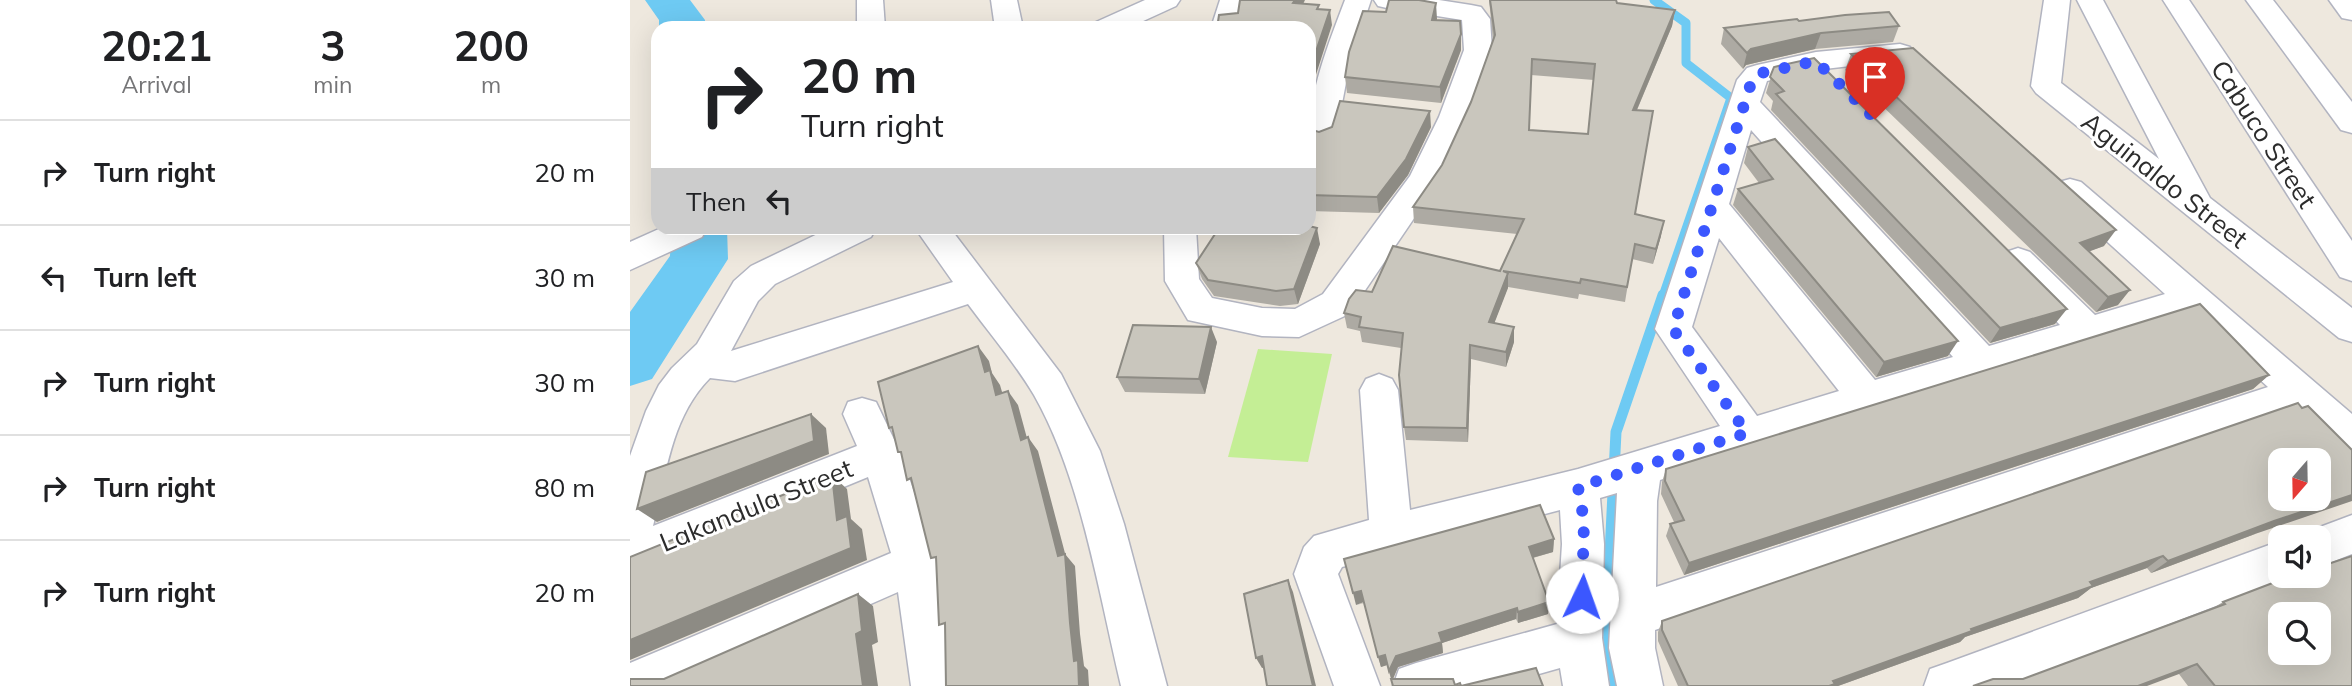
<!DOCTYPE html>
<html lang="en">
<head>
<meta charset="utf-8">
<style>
	:root { --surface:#fff; --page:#f6f6f6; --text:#202124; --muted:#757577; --line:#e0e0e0 }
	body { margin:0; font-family:Mulish,sans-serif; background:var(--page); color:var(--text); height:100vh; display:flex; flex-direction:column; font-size:26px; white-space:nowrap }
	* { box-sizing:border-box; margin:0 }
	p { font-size:23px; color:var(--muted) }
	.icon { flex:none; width:38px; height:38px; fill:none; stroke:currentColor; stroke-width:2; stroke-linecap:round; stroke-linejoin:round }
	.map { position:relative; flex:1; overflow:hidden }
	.sheet { display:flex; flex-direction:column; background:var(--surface); width:630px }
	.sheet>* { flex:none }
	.guide { position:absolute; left:21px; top:21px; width:665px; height:214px; border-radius:21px; box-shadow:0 7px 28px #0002; background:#fff; color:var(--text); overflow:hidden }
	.needle { width:46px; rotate:200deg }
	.controls { position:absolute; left:1638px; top:448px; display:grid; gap:14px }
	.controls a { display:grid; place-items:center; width:63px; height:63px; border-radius:14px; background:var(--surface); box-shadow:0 7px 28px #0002; font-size:35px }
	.pin { position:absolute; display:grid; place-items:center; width:60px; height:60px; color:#fff; margin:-72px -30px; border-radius:50% 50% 50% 0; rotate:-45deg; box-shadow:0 0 7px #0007 }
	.pin .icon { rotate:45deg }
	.me { position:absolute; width:77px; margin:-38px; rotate:3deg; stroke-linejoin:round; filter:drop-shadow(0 0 5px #0008) }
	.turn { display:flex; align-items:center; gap:24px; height:147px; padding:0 35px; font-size:32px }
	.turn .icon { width:91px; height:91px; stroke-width:2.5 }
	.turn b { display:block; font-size:49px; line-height:60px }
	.then { display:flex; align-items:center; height:66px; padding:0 35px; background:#0003; gap:14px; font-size:26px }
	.eta { display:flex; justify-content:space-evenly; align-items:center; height:119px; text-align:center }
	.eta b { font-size:42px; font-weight:700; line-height:49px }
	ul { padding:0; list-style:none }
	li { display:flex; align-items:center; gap:21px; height:105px; padding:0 35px; border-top:2px solid var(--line) }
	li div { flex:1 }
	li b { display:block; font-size:26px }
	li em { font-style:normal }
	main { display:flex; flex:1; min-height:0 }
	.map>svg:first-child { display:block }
	.pitch { fill:#c4ee95 }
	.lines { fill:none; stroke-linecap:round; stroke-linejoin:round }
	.stream-far1 { stroke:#6ecaf3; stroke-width:9 }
	.stream { stroke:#6ecaf3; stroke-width:11 }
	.river { fill:#6ecaf3; fill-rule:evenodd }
	.minor-casing { stroke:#b2b4c0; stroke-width:3 }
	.minor { fill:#fff; fill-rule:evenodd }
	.wall { fill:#adaaa3; fill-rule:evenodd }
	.shaded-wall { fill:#8d8b84 }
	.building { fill:#c9c6bd; stroke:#8d8b84; stroke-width:2; fill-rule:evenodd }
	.route { stroke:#3b57ff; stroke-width:12; stroke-dasharray:0 21.6 }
	.labels { text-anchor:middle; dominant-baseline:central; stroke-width:6; stroke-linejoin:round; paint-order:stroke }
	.street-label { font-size:26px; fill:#2c2c2c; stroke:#fff }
</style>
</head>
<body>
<main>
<section class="sheet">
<div class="eta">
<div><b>20:21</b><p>Arrival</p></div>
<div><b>3</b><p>min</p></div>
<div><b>200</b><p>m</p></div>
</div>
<ul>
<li><svg class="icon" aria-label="right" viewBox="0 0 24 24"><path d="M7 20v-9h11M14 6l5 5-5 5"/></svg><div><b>Turn right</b></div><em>20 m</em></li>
<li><svg class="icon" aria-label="left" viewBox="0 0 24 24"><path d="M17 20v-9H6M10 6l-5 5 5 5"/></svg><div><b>Turn left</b></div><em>30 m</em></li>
<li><svg class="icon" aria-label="right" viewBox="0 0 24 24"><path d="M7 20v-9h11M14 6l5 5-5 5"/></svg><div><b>Turn right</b></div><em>30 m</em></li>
<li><svg class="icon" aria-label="right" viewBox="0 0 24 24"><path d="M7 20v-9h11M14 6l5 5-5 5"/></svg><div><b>Turn right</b></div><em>80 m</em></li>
<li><svg class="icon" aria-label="right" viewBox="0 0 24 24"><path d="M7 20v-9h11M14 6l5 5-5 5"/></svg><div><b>Turn right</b></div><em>20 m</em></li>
</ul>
</section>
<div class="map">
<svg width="1722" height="686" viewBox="0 0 1722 686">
	<rect width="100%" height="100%" fill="#eee8de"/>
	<polygon class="pitch" points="628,349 702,354 678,462 598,457"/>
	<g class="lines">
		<polyline class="stream-far1" points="1024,0 1056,23 1056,63 1101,98 1033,296"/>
		<polyline class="stream" points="981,686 975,655 986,432 1033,295"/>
		<g class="river">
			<polygon points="15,0 60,0 75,20 75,28 29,28 29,20"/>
			<polygon points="41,228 97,228 98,259 22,379 0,386 0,312 40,256"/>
		</g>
		<g class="minor-casing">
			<g id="minor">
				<polygon points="227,0 253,0 255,28 227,28"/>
				<polygon points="361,0 387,0 393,28 365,28"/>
				<polygon points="515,0 550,0 546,6 498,28 462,28 466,22"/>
				<polygon points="590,0 616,0 609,28 581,28"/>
				<path d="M715,0H741L719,67L706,135L702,142L691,145L679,140C679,91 698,45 715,0Z"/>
				<polygon points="744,0 809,0 841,5 851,7 860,19 862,50 839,117 810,180 719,314 669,337 632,336 558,320 535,281 534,228 566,228 569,279 582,298 632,308 665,309 693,294 780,176 809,117 834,50 832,20 757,8 748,6"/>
				<polygon points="1414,0 1440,0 1431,83 1529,159 1447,0 1473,0 1580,198 1722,308 1722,342 1709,338 1406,93 1401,86"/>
				<polygon points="1533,0 1559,0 1722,241 1722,281 1710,277"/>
				<polygon points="1616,0 1643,0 1722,102 1722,133 1711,130"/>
				<polygon points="1699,0 1722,0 1722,20 1712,18"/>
				<path d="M1270,44L1280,47L1284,53L1280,59L1186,70L1137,81L1130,102L1359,346L1430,325L1376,270L1371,261L1376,252L1388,248L1400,252L1465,315L1535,294L1429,198L1424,190L1429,182L1440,179L1451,182L1722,414V455L1708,450L1664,410L1025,630V648L1033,686H987L979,648L987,493L970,498L974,544L972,638L979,686H933L930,668L867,686H763L769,669L786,663L927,624L932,544L930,510L712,567L708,574L750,686H704L664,574L674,547L684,536L739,520L730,390L736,379L749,374L762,379L768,390L780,510L948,469L1090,426L1025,329L1107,80L1117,68L1127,65L1186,52ZM1121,130L1323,357L1245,380L1099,204ZM1089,238L1209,391L1127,416L1062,327ZM1558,315L1638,387L1026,587L1027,501L1030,480Z"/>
				<polygon points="31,228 77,228 72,237 0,270 0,242"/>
				<path d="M200,228H246L241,237L145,284L128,301L101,351L323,282L285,228H320L431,374L470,451L494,524L537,686H491C469,594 451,477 404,395C385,363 360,334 338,304L105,381L80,378C41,417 36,475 23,526L227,446L213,414L218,402L232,398L246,402L271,454L308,563L327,686H281L268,592L54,686H0V663L261,553L238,477L0,575V456L16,411L29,385L42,368L67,344L104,281L121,266Z"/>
				<polygon points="1722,515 1722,554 1689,567 1689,537 1672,537 1674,533"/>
				<polygon points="1650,541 1650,576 1664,576 1378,686 1294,686 1300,669 1317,663"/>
			</g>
		</g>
		<use href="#minor" class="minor"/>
	</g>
	<g class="wall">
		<path d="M859,0H986L987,3L1045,10L1042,26L1007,110L1005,214L1031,236L1023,264L1002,259L995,302L949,294L948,299L878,287L864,323L884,327V342L876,367L841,359L838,442L776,440L774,427L771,348L732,342L730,331L717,328L714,313L742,292L870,271L887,234L784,223L783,207L812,165L841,102L863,39ZM901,75L964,80L958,134L899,130Z"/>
		<polygon points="806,20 831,50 811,103 717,93 715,77"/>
		<polygon points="1169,21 1269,26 1263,42 1185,49 1116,65 1113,69 1091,44 1094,28"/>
		<polygon points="1221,54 1474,246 1459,251 1488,305 1466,312 1215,70"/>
		<polygon points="1144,67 1425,324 1360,343 1141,110 1143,101 1136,93"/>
		<polygon points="801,127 778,175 749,213 679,211 679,129 689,132"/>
		<polygon points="1118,147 1318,356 1246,377 1103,205 1108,189 1129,183 1114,163"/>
		<polygon points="567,228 679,228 690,244 668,304 650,306 584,296 572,279 566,263 587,231 569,231"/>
		<polygon points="587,342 575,394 495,392 487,377"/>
		<polygon points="1639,375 1623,389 1054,575 1036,536 1040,524 1044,522 1031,494 1032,482 1036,469"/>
		<polygon points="1625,534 1521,573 1517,568 1461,588 1448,598 1335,637 1330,642 1208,686 1048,686 1028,641 1028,632 1032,621"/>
		<polygon points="924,539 923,552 903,558 919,602 918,614 888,623 886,619 812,643 813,653 768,667 763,679 831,686 913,686 763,686 757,665 751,667 734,603 726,605"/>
		<polygon points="1593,602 1722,686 1558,686 1549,674 1393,679 1583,608"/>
	</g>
	<g class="shaded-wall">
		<polygon points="665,0 675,0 666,19 663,3"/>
		<polygon points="806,3 807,19 803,36 802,20"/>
		<polygon points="700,10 702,25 681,90 679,106 679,72"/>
		<polygon points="1045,10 1042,26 1000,126 1003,110"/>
		<polygon points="1191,33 1185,49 1116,65 1113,69 1117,53 1121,49"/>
		<polygon points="831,34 831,50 811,103 810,87"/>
		<polygon points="800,111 801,127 778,175 749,213 747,197"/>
		<polygon points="1034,221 1031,236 1023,264 1026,249"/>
		<polygon points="687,228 690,244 668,304 664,289"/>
		<polygon points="1486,230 1474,246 1439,259 1450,243"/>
		<polygon points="878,273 878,288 859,337 859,322"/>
		<polygon points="1500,290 1488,305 1466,312 1478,297"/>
		<polygon points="1437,309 1425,324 1360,343 1370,328"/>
		<polygon points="581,327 587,342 575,394 569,379"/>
		<polygon points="884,327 884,342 876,367 876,352"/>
		<polygon points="1328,341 1318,356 1246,377 1254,362"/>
		<polygon points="840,345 841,359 838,442 837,428"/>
		<polygon points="348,346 359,361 362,373 370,385 377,409 366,395 355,372"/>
		<polygon points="1639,375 1623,389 1054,575 1059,563"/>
		<polygon points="378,391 388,405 401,453 391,440"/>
		<polygon points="181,414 196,428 199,454 27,522 7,509"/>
		<polygon points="398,437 408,451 436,557 435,554 445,566 450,634 454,666 458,670 459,686 449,686 444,661 440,623 428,556"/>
		<polygon points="202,475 217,489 221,519 232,529 237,560 0,660 0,640 207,520"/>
		<polygon points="1722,495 1722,501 1625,534 1521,573 1538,561 1644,521"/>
		<polygon points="924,539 923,552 898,559 899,547"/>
		<polygon points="1533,556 1517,568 1461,588 1448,598 1335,637 1330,642 1208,686 1199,686 1203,681 1460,582"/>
		<polygon points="658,580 663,592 686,686 683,686"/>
		<polygon points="731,591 734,602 726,605 723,593"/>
		<polygon points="228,594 243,606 248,642 242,645 248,686 233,686 226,634"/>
		<polygon points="919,602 918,614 888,623 888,612"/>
		<polygon points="887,608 886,619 812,643 813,653 768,667 762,681 759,671 766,656 809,633"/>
		<polygon points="755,655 757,665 751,667 748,657"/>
		<polygon points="632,656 638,667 632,668 626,658"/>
		<polygon points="1567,664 1549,674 1517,686 1508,686"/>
	</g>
	<g class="building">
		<polygon points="610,0 665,0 663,3 689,5 687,9 700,10 679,72 679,28 587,28 589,15 608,13"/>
		<polygon points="759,0 789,0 806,3 802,20 830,21 831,34 810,87 715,77 719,52 733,11 756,12"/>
		<path d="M860,0H986L987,3L1045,10L1003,110L1023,111L1005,214L1034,221L1026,249L1005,244L997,287L951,279L950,283L873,271L878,273L859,322L884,327L876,352L840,345L837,428L774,427L769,375L773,333L729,327L731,317L714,313L719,299L726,290L742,292L763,246L870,271L894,219L783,207L812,165L841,102L865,35ZM902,59L965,64L958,134L899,130Z"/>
		<polygon points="1259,12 1269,26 1191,33 1121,49 1117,53 1094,28 1167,19 1169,21 1215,15"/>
		<polygon points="1283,48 1486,230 1450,243 1500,290 1478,297 1221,54"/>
		<polygon points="1184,58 1437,309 1370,328 1146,94 1154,91 1140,77 1144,67"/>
		<polygon points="710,101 800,111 776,159 747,197 679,195 679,129 689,132 702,127"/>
		<polygon points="1145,139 1328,341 1254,362 1108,189 1143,179 1118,147"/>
		<polygon points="679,226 687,228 664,289 646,291 578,280 566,263 589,228 679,228"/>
		<polygon points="1570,304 1639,375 1059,563 1040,524 1054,520 1035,481 1036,469"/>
		<polygon points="503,325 581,327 569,379 487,377"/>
		<polygon points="348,346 355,372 360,370 366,395 378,391 391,440 398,437 428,556 435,554 440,623 444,661 448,660 449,686 316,686 315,623 309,625 306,557 301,558 281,478 277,480 271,452 268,452 262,427 259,428 248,382"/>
		<path d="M1668,403L1672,408L1678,406L1722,450V495L1644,521L1538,561L1533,556L1460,582L1463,586L1341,629L1342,631L1203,681L1205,684L1199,686H1058L1032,630V621ZM1650,460H1689V499H1650Z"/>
		<polygon points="181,414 184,441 7,509 16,472"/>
		<polygon points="202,475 207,520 217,516 221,548 0,640 0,557"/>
		<polygon points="910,505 924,539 899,547 919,602 888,612 887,608 809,633 812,642 766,656 759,671 755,655 748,657 731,591 723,593 714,559"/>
		<path d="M1722,556V686H1585L1567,664L1508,686H1343L1363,679H1393L1595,604L1593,602L1640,584L1664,576H1689V567ZM1650,614H1689V653H1650Z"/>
		<polygon points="658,580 683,686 637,686 632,656 626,658 614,594"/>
		<polygon points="228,594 232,631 226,634 233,686 0,686 0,679 34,679"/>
		<polygon points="906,668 913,686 763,686 761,679 823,679 825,685 830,683 831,686"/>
	</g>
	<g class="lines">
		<polyline class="route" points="952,597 954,521 948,487 1117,433 1043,329 1122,80 1127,74 1186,61 1245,119"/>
	</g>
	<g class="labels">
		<g class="street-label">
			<text transform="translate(1634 134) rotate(57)">Cabuco Street</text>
			<text transform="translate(1535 180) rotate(38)">Aguinaldo Street</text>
			<text transform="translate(126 505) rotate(-22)">Lakandula Street</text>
		</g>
	</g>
</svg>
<div class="controls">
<a><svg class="needle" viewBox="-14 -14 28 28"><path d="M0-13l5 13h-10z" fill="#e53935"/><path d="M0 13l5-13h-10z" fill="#757577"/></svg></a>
<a><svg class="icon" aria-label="sound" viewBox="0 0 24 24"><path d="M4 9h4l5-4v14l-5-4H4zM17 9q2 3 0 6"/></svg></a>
<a><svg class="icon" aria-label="search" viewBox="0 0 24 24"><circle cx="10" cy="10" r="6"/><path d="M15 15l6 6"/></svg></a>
</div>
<div class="pin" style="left:1245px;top:119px;background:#d93025"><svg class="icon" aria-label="arrive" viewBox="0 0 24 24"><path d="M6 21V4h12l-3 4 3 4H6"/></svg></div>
<svg class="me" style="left:952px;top:597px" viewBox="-20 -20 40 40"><circle r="19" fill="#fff"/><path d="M0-13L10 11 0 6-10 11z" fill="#3b57ff"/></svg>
<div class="guide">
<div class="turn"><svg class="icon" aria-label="right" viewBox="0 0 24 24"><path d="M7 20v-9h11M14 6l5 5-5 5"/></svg><div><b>20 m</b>Turn right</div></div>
<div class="then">Then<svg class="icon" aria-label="left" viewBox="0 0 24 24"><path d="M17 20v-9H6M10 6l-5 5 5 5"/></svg></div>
</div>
</div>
</main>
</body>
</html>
